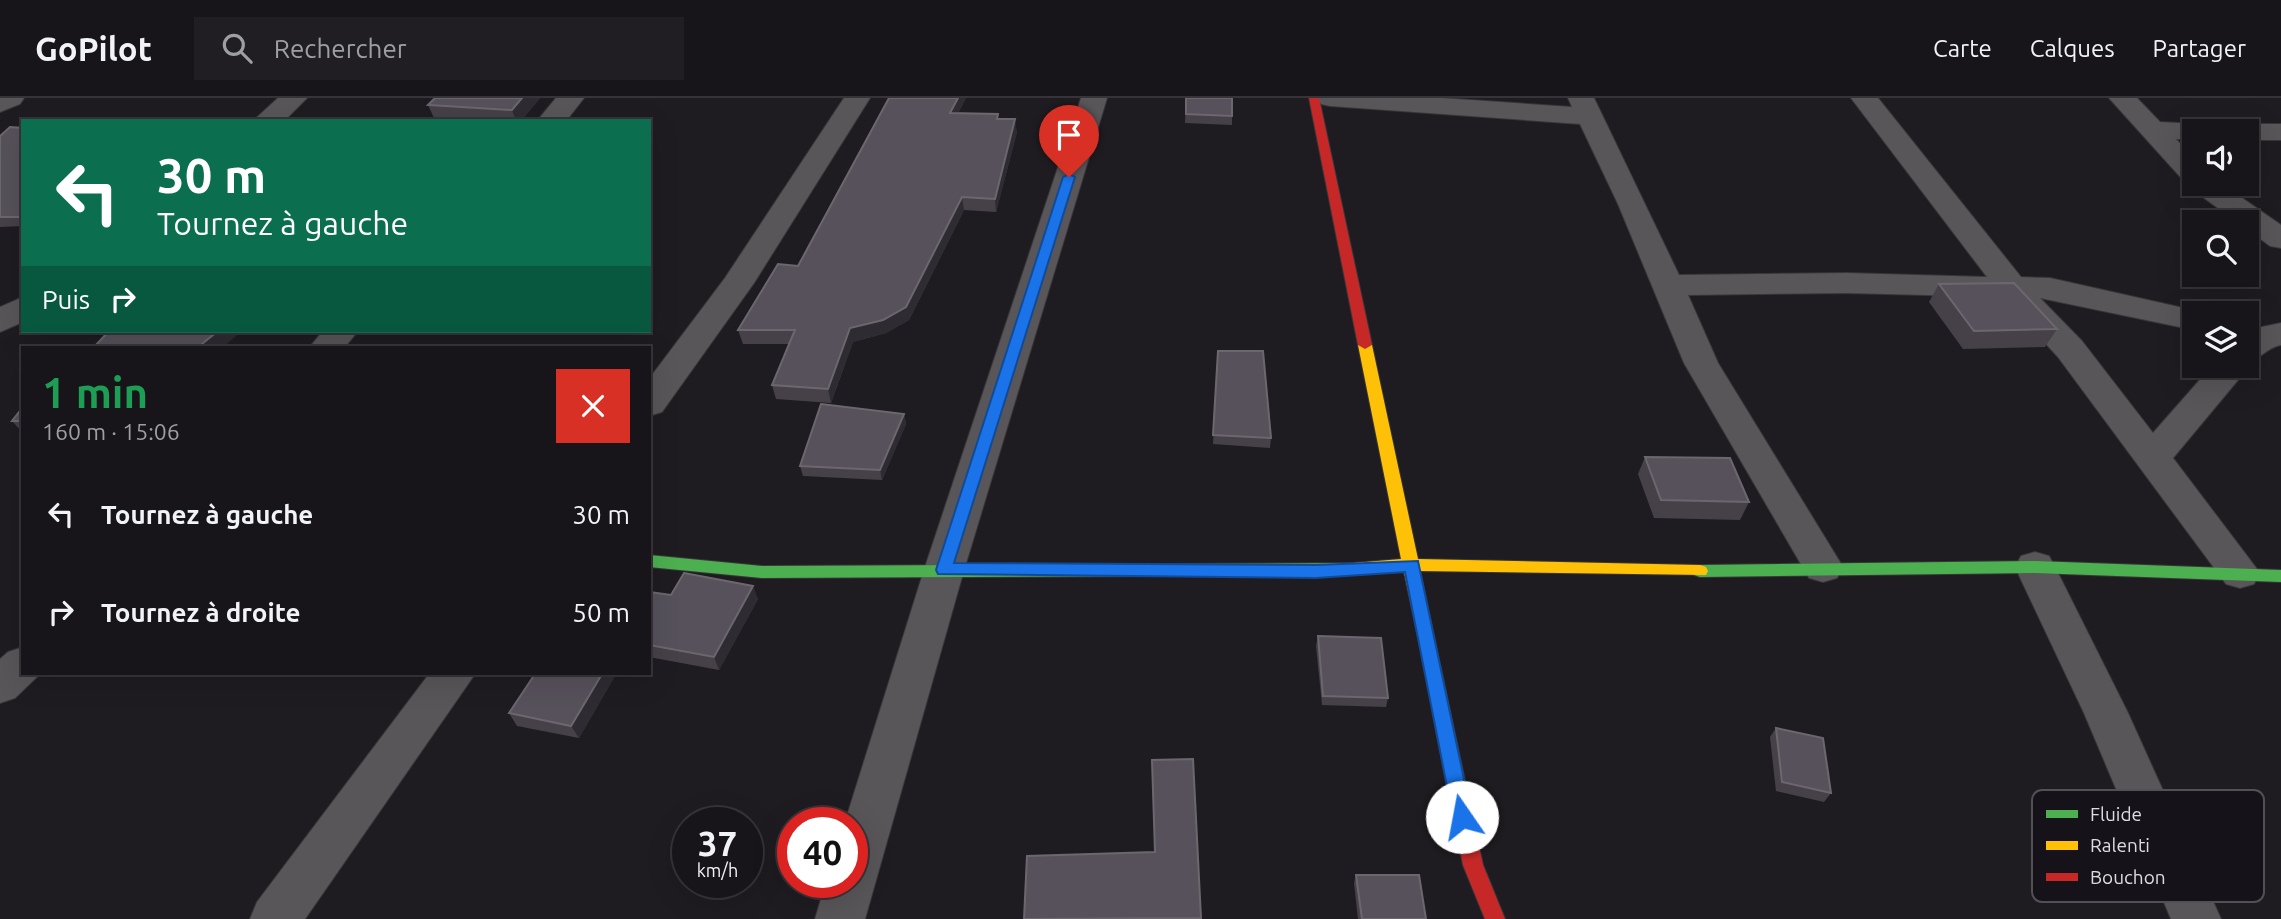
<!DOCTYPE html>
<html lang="fr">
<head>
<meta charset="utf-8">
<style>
	:root { --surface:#171519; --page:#201e22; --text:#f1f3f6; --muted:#9e9fa2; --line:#363438 }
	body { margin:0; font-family:Ubuntu,sans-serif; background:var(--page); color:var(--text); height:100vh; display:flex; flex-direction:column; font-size:26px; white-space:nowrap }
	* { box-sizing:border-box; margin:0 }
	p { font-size:23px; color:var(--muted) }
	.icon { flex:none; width:38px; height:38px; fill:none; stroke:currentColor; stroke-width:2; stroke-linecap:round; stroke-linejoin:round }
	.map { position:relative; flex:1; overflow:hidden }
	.side { position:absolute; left:21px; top:248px; width:630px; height:329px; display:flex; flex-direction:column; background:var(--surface); border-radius:0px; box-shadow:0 7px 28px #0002,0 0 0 2px var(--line) }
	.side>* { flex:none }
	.hud { position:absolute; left:21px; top:21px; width:630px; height:214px; border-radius:0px; box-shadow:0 7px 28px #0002,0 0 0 2px var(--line); background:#0b6e4f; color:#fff; overflow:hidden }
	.fabs { position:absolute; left:2182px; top:21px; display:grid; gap:14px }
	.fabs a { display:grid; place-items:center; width:77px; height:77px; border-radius:0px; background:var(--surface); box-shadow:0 7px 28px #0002,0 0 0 2px var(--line); font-size:35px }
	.speed { position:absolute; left:672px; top:709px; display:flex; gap:14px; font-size:35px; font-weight:700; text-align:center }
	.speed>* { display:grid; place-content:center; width:91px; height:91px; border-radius:50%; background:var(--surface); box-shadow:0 7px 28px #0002,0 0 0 2px var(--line); line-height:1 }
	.speed small { font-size:18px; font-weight:400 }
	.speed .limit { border:10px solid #d22; background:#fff; color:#111 }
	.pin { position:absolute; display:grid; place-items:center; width:60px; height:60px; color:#fff; margin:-72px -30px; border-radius:50% 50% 50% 0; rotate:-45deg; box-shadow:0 0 7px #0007 }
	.pin .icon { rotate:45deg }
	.me { position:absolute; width:77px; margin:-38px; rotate:348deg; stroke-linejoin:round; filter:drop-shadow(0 0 5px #0008) }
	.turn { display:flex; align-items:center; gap:24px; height:147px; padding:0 21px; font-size:32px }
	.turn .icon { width:91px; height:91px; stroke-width:2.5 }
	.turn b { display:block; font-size:49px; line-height:60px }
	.then { display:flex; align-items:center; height:66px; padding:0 21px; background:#0003; gap:14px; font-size:26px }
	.round { display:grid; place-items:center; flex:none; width:74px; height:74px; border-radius:0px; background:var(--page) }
	.summary { display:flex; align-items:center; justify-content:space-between; height:119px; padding:0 21px }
	h1 { font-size:42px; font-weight:600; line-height:52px; color:#1e9e55 }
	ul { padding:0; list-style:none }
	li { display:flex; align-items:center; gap:21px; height:98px; padding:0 21px }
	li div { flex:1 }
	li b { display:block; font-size:26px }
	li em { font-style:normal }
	header { display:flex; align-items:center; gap:42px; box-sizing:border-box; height:98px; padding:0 35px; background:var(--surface); border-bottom:2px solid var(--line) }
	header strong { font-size:33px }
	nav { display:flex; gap:38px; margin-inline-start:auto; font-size:24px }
	.search { width:490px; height:63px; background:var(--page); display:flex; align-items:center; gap:18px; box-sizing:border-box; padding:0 24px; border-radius:0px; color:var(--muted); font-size:26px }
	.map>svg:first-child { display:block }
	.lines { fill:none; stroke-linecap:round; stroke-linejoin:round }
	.street-casing { stroke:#383639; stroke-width:2 }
	.fast-casing { stroke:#383639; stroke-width:2 }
	.slow-casing { stroke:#383639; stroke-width:2 }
	.jam-casing { stroke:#383639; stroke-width:2 }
	.street { fill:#585659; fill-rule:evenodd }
	.fast { fill:#4caf50; fill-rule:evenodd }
	.slow { fill:#ffc107; fill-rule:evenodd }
	.jam { fill:#c62828; fill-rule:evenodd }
	.wall { fill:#464149 }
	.shaded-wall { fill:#2f2b32 }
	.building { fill:#56515a; stroke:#6c676f; stroke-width:2 }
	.route { fill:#1a73e8; stroke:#114b97; stroke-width:2 }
	.key { fill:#161219; stroke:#524f55; stroke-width:2 }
	.key-label { font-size:19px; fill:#dfdce1 }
</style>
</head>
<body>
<header>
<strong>GoPilot</strong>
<div class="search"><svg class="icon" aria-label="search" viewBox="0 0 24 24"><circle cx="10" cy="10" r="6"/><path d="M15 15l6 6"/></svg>Rechercher</div>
<nav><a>Carte</a><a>Calques</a><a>Partager</a></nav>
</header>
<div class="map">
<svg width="2281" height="821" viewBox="0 0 2281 821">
	<rect width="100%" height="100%" fill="#1f1c21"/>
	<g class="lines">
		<g class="street-casing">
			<g id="street">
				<polygon points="0,0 24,0 20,6 0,14"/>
				<polygon points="278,0 307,0 284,23 253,23"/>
				<polygon points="556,0 584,0 566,23 537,23"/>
				<polygon points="844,0 870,0 754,185 662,314 649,318 649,281 725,180"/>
				<polygon points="1081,0 1107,0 964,472 865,821 815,821 826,784 852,784 852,724 845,724 924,472"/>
				<polygon points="1317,0 1442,0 1572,9 1568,0 1594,0 1679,177 1847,175 1987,179 1851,0 1878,0 2021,179 2050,180 2206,215 2194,215 2194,232 2040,200 2082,243 2153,335 2212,268 2247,266 2243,276 2173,360 2260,475 2254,486 2240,490 2226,486 2058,259 2003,199 1847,195 1688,197 1718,265 1843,469 1837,480 1823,484 1809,480 1684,265 1618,106 1580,26 1330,8 1321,6"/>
				<polygon points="2109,0 2137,0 2160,24 2217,27 2221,33 2194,33 2194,41 2176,41 2194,61 2194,86 2222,86 2281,127 2281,150 2270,148 2247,131 2247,124 2237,124 2193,92 2189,85 2184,83"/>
				<polygon points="2247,26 2281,26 2281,42 2247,42 2247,33 2234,33 2237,28"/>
				<polygon points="23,199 23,224 0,234 0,209"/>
				<path d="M2281,225V247C2268,249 2260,261 2247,265V236L2252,231Z"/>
				<polygon points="323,233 358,233 344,250 309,250"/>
				<polygon points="2035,454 2049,458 2055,469 2128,615 2221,821 2171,821 2084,615 2015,469 2021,458"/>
				<polygon points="23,549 23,576 40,576 15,600 0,605 0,561 8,554"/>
				<polygon points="429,576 475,576 305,821 250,821 257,804"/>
			</g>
		</g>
		<g class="fast-casing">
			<g id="fast">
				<polygon points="649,457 762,468 1353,465 1359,467 1361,471 1359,475 1353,477 762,480 649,469"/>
				<polygon points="2035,463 2281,472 2281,484 2035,475 1700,479 1694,477 1692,473 1694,469 1700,467"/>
			</g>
		</g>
		<g class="slow-casing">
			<polygon id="slow" points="1365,243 1372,247 1418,461 1700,467 1706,469 1708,473 1706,477 1420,473 1453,627 1450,632 1444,635 1438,632 1404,474 1353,477 1347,475 1345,471 1347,467 1353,465 1401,461 1358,247"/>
		</g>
		<g class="jam-casing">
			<g id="jam">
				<polygon points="1309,0 1319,0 1372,247 1365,251 1358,247"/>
				<polygon points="1444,619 1450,622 1453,627 1483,767 1505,821 1485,821 1463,767 1435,627 1438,622"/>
			</g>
		</g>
		<use href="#street" class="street"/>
		<use href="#fast" class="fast"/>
		<use href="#slow" class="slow"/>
		<use href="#jam" class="jam"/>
	</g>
	<g class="wall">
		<polygon points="540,0 521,23 435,22 428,7"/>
		<polygon points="889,0 966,0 958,15 998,16 998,21 1017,34 996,114 964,112 909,222 886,235 853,244 831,305 776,301 772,287 789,246 743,246 738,232 798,168"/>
		<polygon points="1186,0 1232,0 1232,27 1185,25"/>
		<polygon points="23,30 23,128 0,129 0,38"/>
		<polygon points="1939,186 2057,231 2045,249 1963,251 1929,204"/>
		<polygon points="1218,253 1271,340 1270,350 1213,346"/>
		<polygon points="23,309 23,335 12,323"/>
		<polygon points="904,316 906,326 882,382 803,378 800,368"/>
		<polygon points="1645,359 1749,404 1740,422 1654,420 1638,376"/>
		<polygon points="649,494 671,497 758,501 719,572 649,559"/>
		<polygon points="1318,538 1388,600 1386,609 1322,607 1316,548"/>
		<polygon points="616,576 579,640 517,628 509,615"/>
		<polygon points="1776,630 1831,695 1824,704 1776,693 1770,639"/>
		<polygon points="1356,777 1426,821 1358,821 1354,785"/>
	</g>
	<g class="shaded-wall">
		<polygon points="522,0 540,0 521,23 516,23 512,12"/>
		<polygon points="958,0 966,0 951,28 950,15"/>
		<polygon points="1015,21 1017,34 996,114 995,101"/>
		<polygon points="962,99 964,112 909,222 886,235 853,244 831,305 828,291 850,230"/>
		<polygon points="218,233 242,233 222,250 197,250"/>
		<polygon points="904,316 906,326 882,382 880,372"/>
		<polygon points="753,488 758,501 719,572 714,559"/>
		<polygon points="602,576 616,576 579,640 571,628"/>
	</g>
	<g class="building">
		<polygon points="435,0 522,0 512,12 428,7"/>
		<polygon points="889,0 958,0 950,15 998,16 997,21 1015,21 995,101 962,99 906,209 883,222 850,230 828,291 772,287 795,232 738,232 778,166 798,168"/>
		<polygon points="1186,0 1232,0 1232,18 1186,16"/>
		<polygon points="10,29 23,30 23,119 0,119 0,38"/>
		<polygon points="2014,185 2057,231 1974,233 1939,186"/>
		<polygon points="109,233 218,233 197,250 69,250 95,248"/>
		<polygon points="1218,253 1263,253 1271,340 1213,337"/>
		<polygon points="821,306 904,316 880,372 800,368"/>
		<polygon points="23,309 23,323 12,323"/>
		<polygon points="1645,359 1730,360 1749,404 1661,402"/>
		<polygon points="684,475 753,488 714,559 649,547 649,494 671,497"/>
		<polygon points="1318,538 1381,540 1388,600 1323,598"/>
		<polygon points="535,576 602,576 571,628 509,615"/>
		<polygon points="1776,630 1823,640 1831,695 1782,684"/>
		<polygon points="1193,661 1201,820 1024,821 1027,758 1155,754 1152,662"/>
		<polygon points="1356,777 1419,777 1426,821 1362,821"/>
	</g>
	<polygon class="route" points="1069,76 1075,79 954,465 1316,467 1418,463 1472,719 1469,726 1462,728 1456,726 1453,719 1405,474 1316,480 938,476 936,472 1063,79"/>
	<rect x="2032" y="692" width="232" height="112" rx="10" class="key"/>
	<rect x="2046" y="712" width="32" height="8" fill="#4caf50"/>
	<rect x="2046" y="743" width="32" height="9" fill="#ffc107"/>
	<rect x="2046" y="775" width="32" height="8" fill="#c62828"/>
	<g class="key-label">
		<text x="2090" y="723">Fluide</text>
		<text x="2090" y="754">Ralenti</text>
		<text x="2090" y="786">Bouchon</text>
	</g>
</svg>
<div class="fabs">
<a><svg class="icon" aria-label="sound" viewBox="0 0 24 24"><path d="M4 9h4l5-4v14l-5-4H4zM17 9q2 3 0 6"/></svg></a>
<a><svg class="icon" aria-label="search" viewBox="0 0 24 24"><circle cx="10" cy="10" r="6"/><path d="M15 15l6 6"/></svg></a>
<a><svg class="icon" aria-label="layers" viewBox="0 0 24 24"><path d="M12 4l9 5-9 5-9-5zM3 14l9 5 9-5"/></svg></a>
</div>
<div class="speed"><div>37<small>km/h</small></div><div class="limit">40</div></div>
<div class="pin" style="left:1069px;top:79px;background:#d93025"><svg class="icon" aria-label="arrive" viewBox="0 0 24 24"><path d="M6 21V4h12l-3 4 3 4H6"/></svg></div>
<svg class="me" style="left:1462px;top:719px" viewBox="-20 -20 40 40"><circle r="19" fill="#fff"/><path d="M0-13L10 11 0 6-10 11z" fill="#1a73e8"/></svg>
<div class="hud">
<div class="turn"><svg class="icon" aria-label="left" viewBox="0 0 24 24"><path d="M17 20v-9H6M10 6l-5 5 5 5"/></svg><div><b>30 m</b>Tournez à gauche</div></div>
<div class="then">Puis<svg class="icon" aria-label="right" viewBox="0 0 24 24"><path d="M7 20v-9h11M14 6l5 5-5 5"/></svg></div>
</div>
<section class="side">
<div class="summary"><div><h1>1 min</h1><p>160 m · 15:06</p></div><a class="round" style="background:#d93025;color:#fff"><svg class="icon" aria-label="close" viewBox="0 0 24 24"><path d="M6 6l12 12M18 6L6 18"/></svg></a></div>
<ul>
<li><svg class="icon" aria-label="left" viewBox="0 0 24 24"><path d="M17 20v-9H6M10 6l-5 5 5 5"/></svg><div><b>Tournez à gauche</b></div><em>30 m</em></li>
<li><svg class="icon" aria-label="right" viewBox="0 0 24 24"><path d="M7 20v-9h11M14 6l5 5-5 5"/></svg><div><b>Tournez à droite</b></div><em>50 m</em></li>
</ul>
</section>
</div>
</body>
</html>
